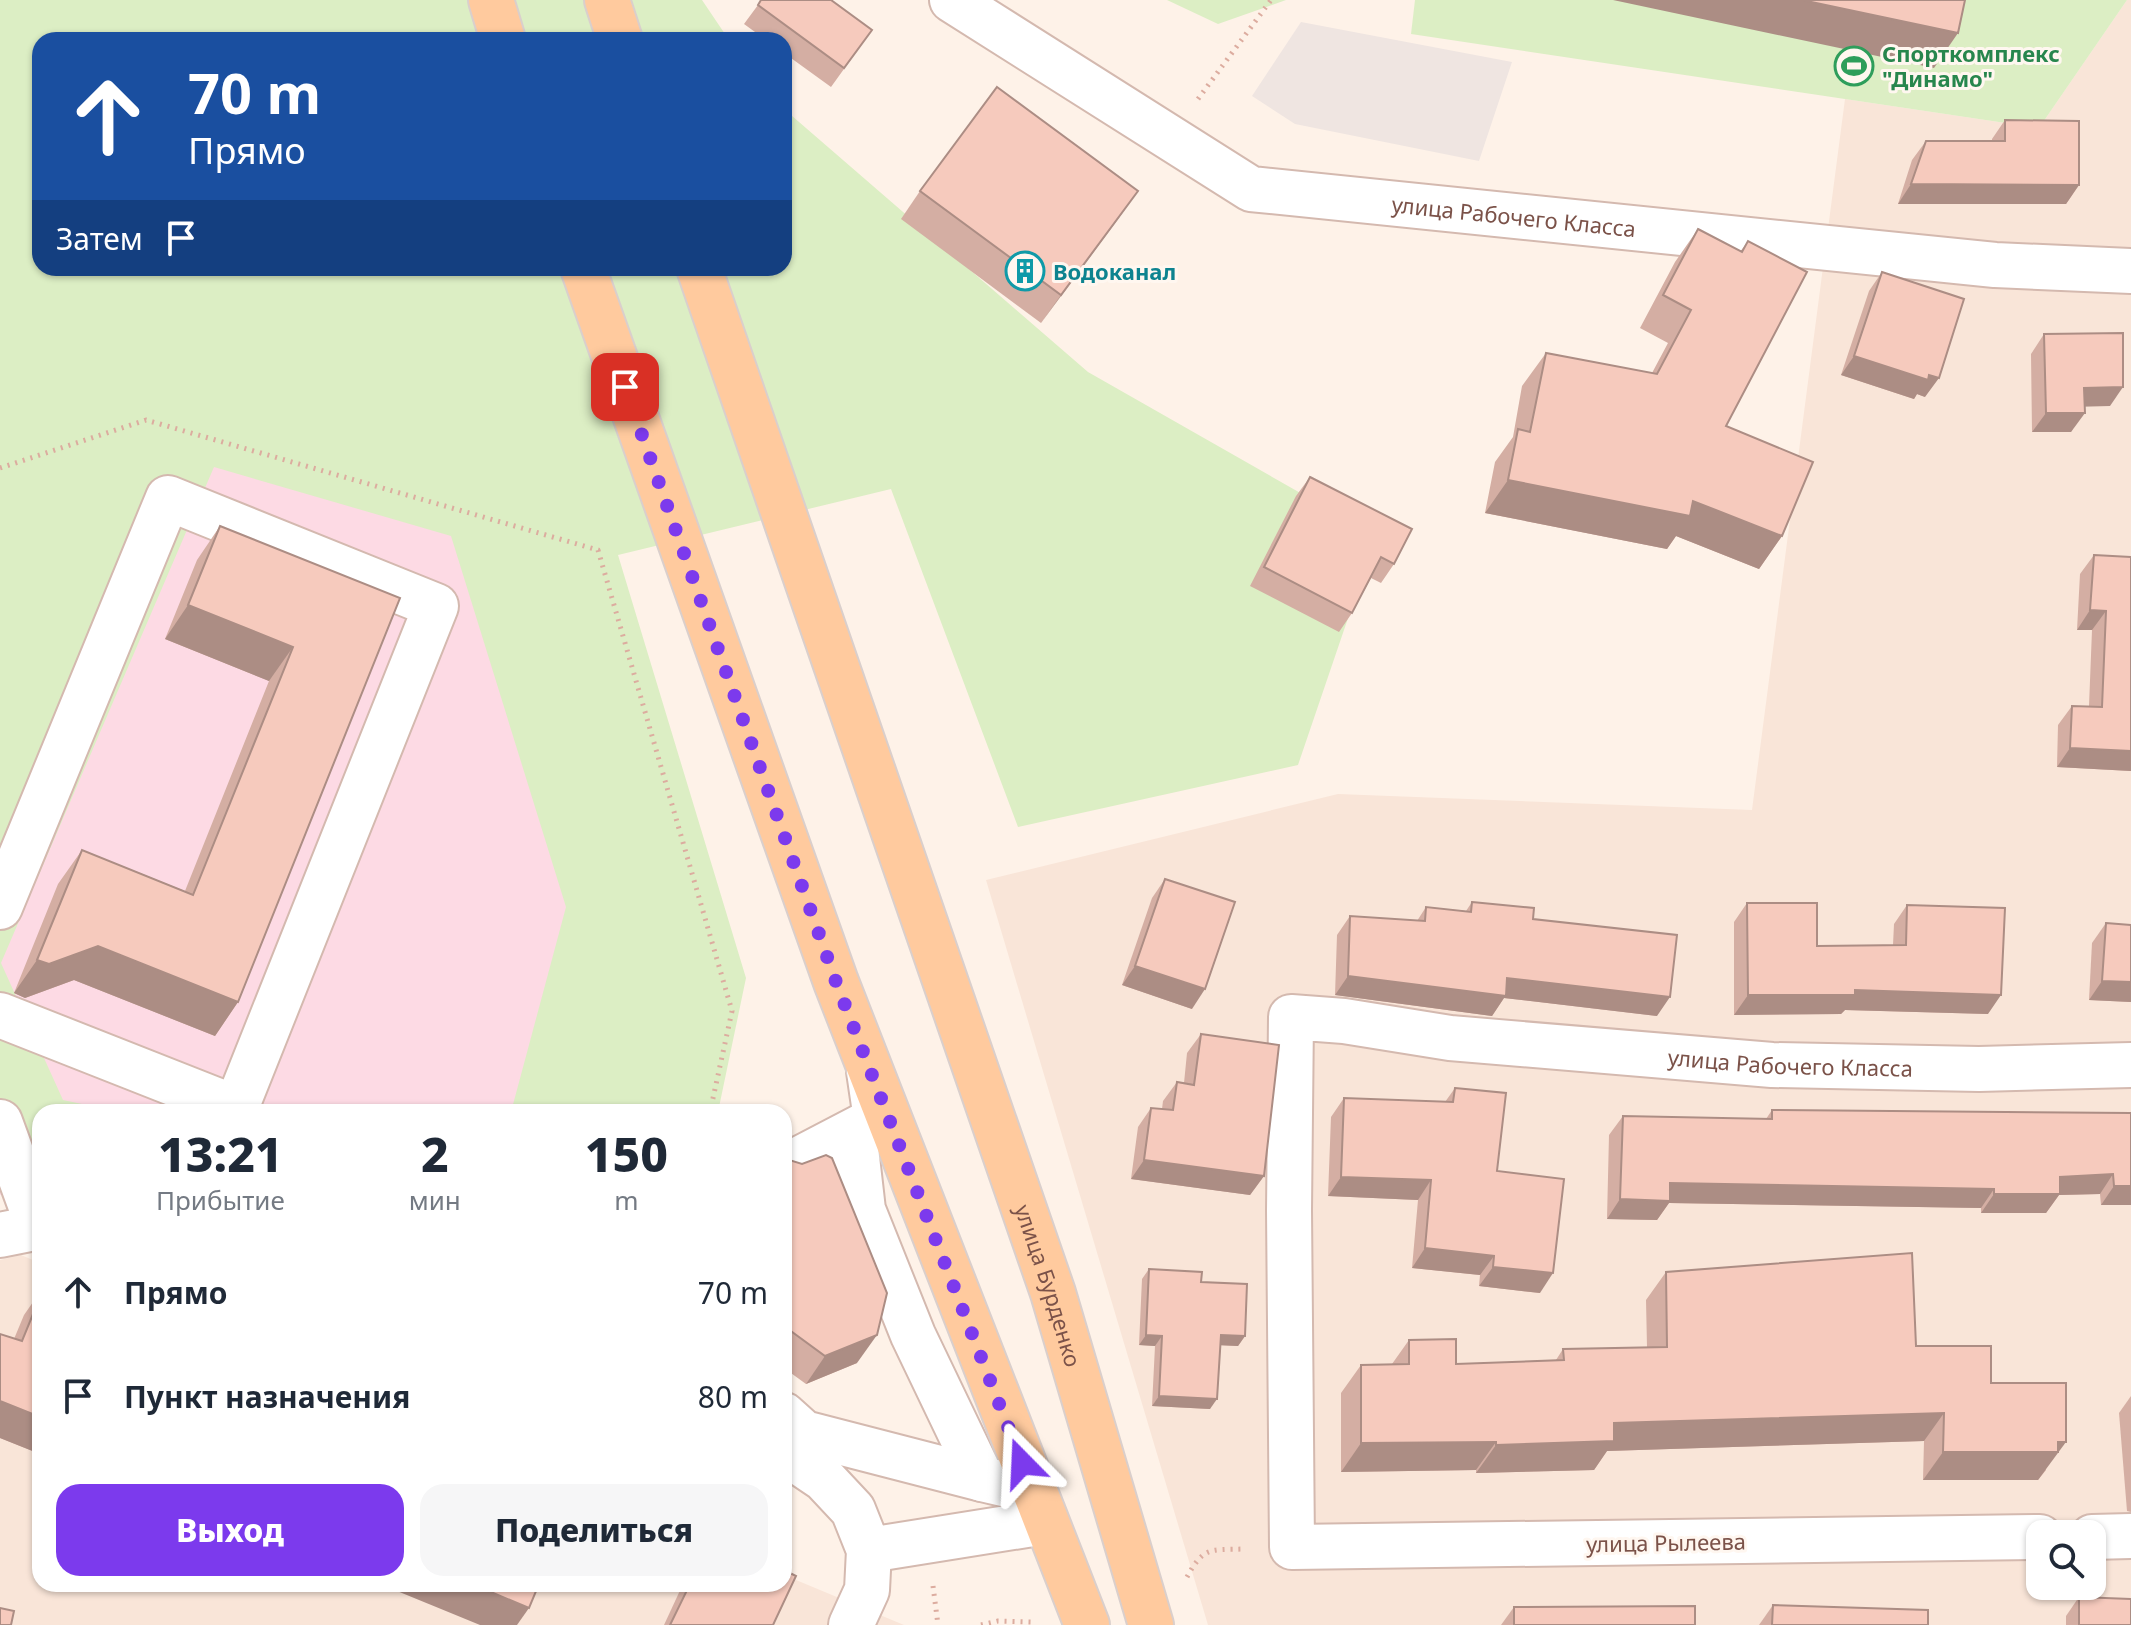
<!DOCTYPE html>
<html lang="ru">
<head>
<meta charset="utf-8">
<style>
	:root { --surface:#fff; --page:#f6f6f7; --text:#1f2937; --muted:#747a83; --accent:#7c3aed }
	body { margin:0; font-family:"Noto Sans",sans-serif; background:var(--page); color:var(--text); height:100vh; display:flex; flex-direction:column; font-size:30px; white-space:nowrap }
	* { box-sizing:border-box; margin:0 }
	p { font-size:26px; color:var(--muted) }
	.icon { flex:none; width:44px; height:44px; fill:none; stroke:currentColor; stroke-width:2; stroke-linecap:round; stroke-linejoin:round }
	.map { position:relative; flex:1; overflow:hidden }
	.drawer { position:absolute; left:32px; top:1104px; width:760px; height:488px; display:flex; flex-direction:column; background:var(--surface); border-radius:24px; box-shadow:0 2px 6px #0004 }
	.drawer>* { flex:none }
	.guide { position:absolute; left:32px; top:32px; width:760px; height:244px; border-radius:24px; box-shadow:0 2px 6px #0004; background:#1a4fa0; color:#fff; overflow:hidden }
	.tools { position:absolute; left:2026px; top:1520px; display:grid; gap:16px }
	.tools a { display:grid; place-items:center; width:80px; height:80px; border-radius:16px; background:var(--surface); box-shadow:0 2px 6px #0004; font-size:40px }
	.pin { position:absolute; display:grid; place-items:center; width:68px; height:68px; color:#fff; margin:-34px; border-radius:16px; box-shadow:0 4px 12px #0006 }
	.me { position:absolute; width:88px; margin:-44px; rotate:339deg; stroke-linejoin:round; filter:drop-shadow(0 0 6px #0008) }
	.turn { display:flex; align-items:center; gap:28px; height:168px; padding:0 24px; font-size:36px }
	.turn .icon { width:104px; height:104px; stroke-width:2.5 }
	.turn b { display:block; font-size:56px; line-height:68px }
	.then { display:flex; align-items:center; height:76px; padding:0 24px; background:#0003; gap:16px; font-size:30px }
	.eta { display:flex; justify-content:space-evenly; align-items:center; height:136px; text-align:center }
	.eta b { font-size:48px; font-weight:800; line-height:56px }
	.action { display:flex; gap:16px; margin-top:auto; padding:16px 24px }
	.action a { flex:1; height:92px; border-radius:24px; background:var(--accent); color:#fff; font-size:32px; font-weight:800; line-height:92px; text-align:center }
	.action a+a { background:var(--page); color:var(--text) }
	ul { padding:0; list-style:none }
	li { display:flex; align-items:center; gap:24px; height:104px; padding:0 24px }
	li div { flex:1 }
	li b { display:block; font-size:30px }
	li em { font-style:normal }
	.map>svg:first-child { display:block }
	.residential { fill:#f9e5d8; fill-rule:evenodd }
	.industrial { fill:#efe5e1 }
	.medical { fill:#fddae4 }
	.green { fill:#dceec4 }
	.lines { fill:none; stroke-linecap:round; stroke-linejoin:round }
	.minor-casing { stroke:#d4b9af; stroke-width:48 }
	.major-casing { stroke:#dacfcc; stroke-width:48 }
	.path { stroke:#dcac9f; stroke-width:5; stroke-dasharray:2 6; stroke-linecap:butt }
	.minor { stroke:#fff; stroke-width:44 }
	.major { stroke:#ffca9e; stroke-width:44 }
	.wall { fill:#d4aea3 }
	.shaded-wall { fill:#ac8d84 }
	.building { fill:#f6cabd; stroke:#ac8d84; stroke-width:2 }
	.route { stroke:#7c3aed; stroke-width:14; stroke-dasharray:0 25.2 }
	.labels { text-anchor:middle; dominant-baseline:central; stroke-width:6; stroke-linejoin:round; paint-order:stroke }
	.leisure-label { font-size:22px; font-weight:bold; fill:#27864d; stroke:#fff7f0; text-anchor:start }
	.street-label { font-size:22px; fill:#7b5249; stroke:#fff7f0 }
	.culture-label { font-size:22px; font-weight:bold; fill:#0d838f; stroke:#fff7f0; text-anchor:start }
</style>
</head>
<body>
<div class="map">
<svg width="2131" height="1625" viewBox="0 0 2131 1625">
	<rect width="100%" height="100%" fill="#fef2e8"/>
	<g class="residential">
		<path d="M2127,0H2131V1625H1208L986,880L1338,794L1752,810L1845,99L2039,128ZM2040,1534H2092V1586H2040Z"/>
		<polygon points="21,1255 40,1263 40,1584 784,1584 784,1575 904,1625 0,1625 0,1260"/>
	</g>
	<polygon class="industrial" points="1301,22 1512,62 1479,161 1295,124 1252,96"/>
	<polygon class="medical" points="176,450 573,566 686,1112 40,1112 40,1185 0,1195 0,506"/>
	<g class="green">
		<polygon points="0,0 702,0 729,40 40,40 40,268 784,268 784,109 1088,372 1376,536 1298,765 1018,827 891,489 618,555 746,978 718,1112 511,1112 566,907 451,536 214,467 1,963 63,1100 120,1112 40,1112 40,1167 0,1177"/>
		<polygon points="1167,0 1286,0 1218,24"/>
		<polygon points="1415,0 2127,0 2039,128 1411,34"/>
	</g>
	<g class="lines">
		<g class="minor-casing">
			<g id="minor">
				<path id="s1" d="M952,0L1251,189L1995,265L2131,271"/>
				<polyline points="0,907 168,498 436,606 236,1108 0,1015"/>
				<polyline points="869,1071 876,1119 855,1140 863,1210 913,1335 982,1479 1033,1491"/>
				<polyline points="0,1122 38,1226"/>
				<polyline points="784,1167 876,1119"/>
				<polyline points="0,1235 40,1227"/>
				<polyline points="784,1415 804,1433 982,1479"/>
				<polyline points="784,1452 824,1479 853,1510 869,1550 867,1590 851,1625"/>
				<path id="s2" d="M2040,1537L1292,1547L1289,1210L1291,1017L1344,1021L1450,1038L1772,1065L1979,1069L2131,1065"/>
				<polyline points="2092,1537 2131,1536"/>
				<polyline points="869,1550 1045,1522"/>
			</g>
		</g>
		<g class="major-casing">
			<g id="major">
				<polyline points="491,0 503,40"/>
				<polyline points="607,0 620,40"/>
				<polyline points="583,268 836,982 1087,1625"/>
				<path id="s3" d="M699,268L1053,1293L1151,1625"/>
			</g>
		</g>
		<g class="path">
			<polyline points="1198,99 1271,0"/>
			<polyline points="0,468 146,420 598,550 732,1011 710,1112"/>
			<path d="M1187,1577C1204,1546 1210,1550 1244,1549"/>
			<polyline points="933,1586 938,1625"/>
			<polyline points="981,1625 998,1621 1032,1622"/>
		</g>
		<use href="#minor" class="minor"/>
		<use href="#major" class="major"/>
	</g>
	<g class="wall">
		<polygon points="758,5 872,30 831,87 784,53 784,40 766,40 744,24"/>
		<polygon points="2005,120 2079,185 2066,204 1898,204 1912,160 1926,141 1992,141 1992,139"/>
		<polygon points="920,191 1138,191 1041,323 901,219"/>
		<polygon points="1698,229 1740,252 1748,241 1726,426 1782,536 1759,569 1676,536 1667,549 1485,513 1495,462 1513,437 1522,386 1546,353 1652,373 1668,343 1640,328 1675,262"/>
		<polygon points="1882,272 1925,397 1917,394 1914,399 1841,375 1869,291"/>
		<polygon points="2044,334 2110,406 2084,406 2071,432 2032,432 2031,354"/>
		<polygon points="1310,477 1394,564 1381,583 1371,578 1352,613 1339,632 1250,586 1296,496"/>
		<polygon points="220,526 400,598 238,1002 215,1036 74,980 25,998 14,993 58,884 82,850 185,891 269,681 165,639 197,560"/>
		<polygon points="2094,555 2131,557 2131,771 2057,767 2058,725 2072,706 2089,706 2092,630 2077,630 2080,574"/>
		<polygon points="1165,879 1192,1009 1122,985 1152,898"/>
		<polygon points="1472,902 1533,919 1657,1016 1504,998 1492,1016 1335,995 1337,935 1350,916 1417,921 1426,907 1466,911"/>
		<polygon points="1747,903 1817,946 1893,945 1894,924 1907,905 1988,1014 1845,1010 1841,1014 1734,1015 1734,922"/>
		<polygon points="2106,923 2131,1002 2089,1000 2092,943"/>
		<polygon points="1201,1034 1264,1176 1250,1195 1131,1179 1138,1127 1151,1108 1162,1109 1163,1101 1177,1082 1184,1083 1187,1053"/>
		<polygon points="1455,1088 1497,1171 1540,1293 1479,1286 1480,1275 1412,1268 1418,1200 1328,1196 1331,1117 1344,1098 1445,1102"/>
		<polygon points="1772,1110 2131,1113 2131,1205 2101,1205 2100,1194 2059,1195 2046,1213 1981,1213 1981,1208 1669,1203 1657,1220 1607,1219 1609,1135 1623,1116 1766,1119"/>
		<polygon points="784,1154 857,1363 806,1384 784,1368"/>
		<polygon points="1149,1269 1245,1336 1238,1346 1220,1345 1210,1409 1152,1406 1155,1346 1139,1345 1142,1279"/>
		<polygon points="1666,1272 1916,1346 1991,1383 2046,1470 2038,1480 1923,1480 1924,1441 1607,1451 1594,1470 1476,1473 1476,1470 1341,1472 1341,1393 1361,1365 1392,1364 1409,1340 1456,1364 1556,1360 1563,1349 1647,1347 1646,1300"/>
		<polygon points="40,1292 40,1454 0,1438 0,1334 14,1339 24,1315"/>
		<polygon points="2131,1396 2131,1512 2127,1511 2119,1413"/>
		<polygon points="683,1584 784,1584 773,1625 664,1625"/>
		<polygon points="2079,1597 2131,1625 2066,1625 2066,1616"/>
		<polygon points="1773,1605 1928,1625 1759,1625"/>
		<polygon points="1514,1607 1695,1625 1501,1625"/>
	</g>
	<g class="shaded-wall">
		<polygon points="1613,0 1802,0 1958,33 1934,68"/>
		<polygon points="1911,184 2079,185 2066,204 1898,204"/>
		<polygon points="1138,191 1118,219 1041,323 1061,295"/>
		<polygon points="1854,356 1929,375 1939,378 1925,397 1917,394 1914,399 1841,375"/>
		<polygon points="2123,387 2110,406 2071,407 2084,388"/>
		<polygon points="2046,413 2085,413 2071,432 2032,432"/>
		<polygon points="1508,480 1693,501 1782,536 1759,569 1676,536 1667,549 1485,513"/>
		<polygon points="188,605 293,647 269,681 165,639"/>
		<polygon points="2090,610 2106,611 2092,630 2077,630"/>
		<polygon points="2070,748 2131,751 2131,771 2057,767"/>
		<polygon points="98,946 238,1002 215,1036 74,980 25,998 14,993 37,960"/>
		<polygon points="1135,966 1205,989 1192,1009 1122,985"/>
		<polygon points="1348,976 1507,978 1670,997 1657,1016 1504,998 1492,1016 1335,995"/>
		<polygon points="2102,981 2131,982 2131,1002 2089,1000"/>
		<polygon points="1855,990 2001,995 1988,1014 1845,1010 1841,1014 1734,1015 1748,995"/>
		<polygon points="1144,1160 1264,1176 1250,1195 1131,1179"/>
		<polygon points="2113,1174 2100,1194 2059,1195 2046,1213 1981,1213 1994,1194 2060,1177"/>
		<polygon points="1341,1177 1431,1180 1418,1200 1328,1196"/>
		<polygon points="1670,1183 1994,1189 1981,1208 1669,1203 1657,1220 1607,1219 1620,1199"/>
		<polygon points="2114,1186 2131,1186 2131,1205 2101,1205"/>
		<polygon points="1425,1248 1494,1256 1480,1275 1412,1268"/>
		<polygon points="1493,1267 1553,1273 1540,1293 1479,1286"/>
		<polygon points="877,1335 857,1363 806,1384 825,1356"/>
		<polygon points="1146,1335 1162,1336 1155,1346 1139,1345"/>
		<polygon points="1221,1335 1245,1336 1238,1346 1214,1345"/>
		<polygon points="1159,1396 1217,1399 1210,1409 1152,1406"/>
		<polygon points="0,1401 40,1417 40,1454 0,1438"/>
		<polygon points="1944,1413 1924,1441 1607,1451 1594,1470 1476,1473 1496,1445 1614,1423"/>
		<polygon points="1496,1442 1476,1470 1341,1472 1361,1443"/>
		<polygon points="2058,1442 2066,1442 2038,1480 1923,1480 1943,1452"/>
		<polygon points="380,1584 472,1584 529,1608 517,1625 480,1625"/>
	</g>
	<g class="building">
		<polygon points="761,0 831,0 872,30 844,68 758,5"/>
		<polygon points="1802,0 1965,0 1958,33"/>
		<polygon points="997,87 1138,191 1061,295 920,191"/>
		<polygon points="2005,120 2079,121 2079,185 1911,184 1926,141 2005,141"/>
		<polygon points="1698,229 1742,252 1748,241 1807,272 1726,426 1813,462 1782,536 1693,501 1690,516 1508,480 1518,429 1530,432 1546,353 1657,374 1691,310 1663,295"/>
		<polygon points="1882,272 1964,299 1939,378 1929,375 1928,380 1854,356"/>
		<polygon points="2123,333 2123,387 2084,388 2085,413 2046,413 2044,334"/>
		<polygon points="1310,477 1412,529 1394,564 1381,557 1352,613 1264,567"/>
		<polygon points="220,526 400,598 238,1002 98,946 49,964 37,960 82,850 193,895 293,647 188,605"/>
		<polygon points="2094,555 2131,557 2131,751 2070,748 2072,706 2102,707 2106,611 2090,610"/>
		<polygon points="1165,879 1235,902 1205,989 1135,966"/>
		<polygon points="1472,902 1534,908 1533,919 1677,935 1670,997 1507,978 1506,996 1348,976 1350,916 1425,921 1426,907 1471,912"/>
		<polygon points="1747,903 1817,903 1817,946 1906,945 1907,905 2005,908 2001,995 1855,990 1855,995 1748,995"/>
		<polygon points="2106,923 2131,925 2131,982 2102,981"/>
		<polygon points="1201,1034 1279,1045 1264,1176 1144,1160 1151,1108 1173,1110 1177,1082 1194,1085"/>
		<polygon points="1455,1088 1506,1093 1497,1171 1564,1179 1553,1273 1493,1267 1494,1256 1425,1248 1431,1180 1341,1177 1344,1098 1453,1102"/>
		<polygon points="1772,1110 2131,1113 2131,1186 2114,1186 2113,1174 2060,1177 2060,1194 1994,1194 1994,1189 1670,1183 1670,1201 1620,1199 1623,1116 1772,1119"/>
		<polygon points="784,1154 789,1160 802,1164 826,1155 832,1158 887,1293 877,1335 825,1356 784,1326"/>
		<polygon points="1912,1253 1916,1346 1991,1346 1991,1383 2066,1383 2066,1442 2058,1442 2058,1452 1943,1452 1944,1413 1614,1423 1614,1441 1496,1445 1496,1442 1361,1443 1361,1365 1409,1364 1409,1340 1456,1339 1456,1364 1564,1360 1563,1349 1667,1347 1666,1272"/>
		<polygon points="1149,1269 1202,1272 1201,1282 1247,1284 1245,1336 1221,1335 1217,1399 1159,1396 1162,1336 1146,1335"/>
		<polygon points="40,1297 40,1417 0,1401 0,1334 22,1341"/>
		<polygon points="784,1570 796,1576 773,1625 670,1625 690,1584 784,1584"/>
		<polygon points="472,1584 539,1584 529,1608"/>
		<polygon points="2079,1597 2131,1599 2131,1625 2079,1625"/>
		<polygon points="1773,1605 1928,1610 1928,1625 1772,1625"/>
		<polygon points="1695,1606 1695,1625 1514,1625 1514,1607"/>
		<polygon points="0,1608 14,1611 11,1625 0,1625"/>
	</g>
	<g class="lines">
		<polyline class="route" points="625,387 836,982 1022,1463"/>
	</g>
	<defs>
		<g id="stadium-ring" transform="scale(2)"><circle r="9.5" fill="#fff7f0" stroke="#2e9e5b" stroke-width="1.5"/><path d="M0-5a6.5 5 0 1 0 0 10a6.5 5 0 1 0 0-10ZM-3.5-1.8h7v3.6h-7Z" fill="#2e9e5b"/></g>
		<g id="building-ring" transform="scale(2)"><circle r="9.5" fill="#fff7f0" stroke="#0f9aa8" stroke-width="1.5"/><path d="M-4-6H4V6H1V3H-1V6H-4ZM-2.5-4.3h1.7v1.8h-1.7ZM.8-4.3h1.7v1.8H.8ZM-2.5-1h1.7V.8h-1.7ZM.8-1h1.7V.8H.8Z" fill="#0f9aa8"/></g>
	</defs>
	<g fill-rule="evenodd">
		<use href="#stadium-ring" x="1854" y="66"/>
		<use href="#building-ring" x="1025" y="271"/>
	</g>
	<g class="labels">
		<g class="leisure-label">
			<text x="1882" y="53">Спорткомплекс<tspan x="1882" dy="25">"Динамо"</tspan></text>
		</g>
		<g class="street-label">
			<text stroke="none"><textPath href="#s1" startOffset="618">улица Рабочего Класса</textPath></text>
			<text stroke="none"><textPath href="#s2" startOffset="1780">улица Рабочего Класса</textPath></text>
			<text stroke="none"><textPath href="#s3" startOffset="1076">улица Бурденко</textPath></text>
			<text transform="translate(1666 1542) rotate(-1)">улица Рылеева</text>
		</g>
		<g class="culture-label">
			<text x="1053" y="271">Водоканал</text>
		</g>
	</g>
</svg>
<div class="tools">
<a><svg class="icon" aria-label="search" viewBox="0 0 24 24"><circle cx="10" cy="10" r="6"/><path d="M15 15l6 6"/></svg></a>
</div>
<div class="pin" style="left:625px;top:387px;background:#d93025"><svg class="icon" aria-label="arrive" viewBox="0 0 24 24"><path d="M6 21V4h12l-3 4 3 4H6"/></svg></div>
<svg class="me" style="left:1022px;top:1463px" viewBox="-20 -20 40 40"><path d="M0-17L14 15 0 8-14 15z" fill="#7c3aed" stroke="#fff" stroke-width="4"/></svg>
<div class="guide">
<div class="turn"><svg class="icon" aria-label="ahead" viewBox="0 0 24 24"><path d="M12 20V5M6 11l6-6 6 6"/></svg><div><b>70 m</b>Прямо</div></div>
<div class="then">Затем<svg class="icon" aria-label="arrive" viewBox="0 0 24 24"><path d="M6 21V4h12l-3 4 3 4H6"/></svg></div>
</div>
<section class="drawer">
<div class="eta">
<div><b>13:21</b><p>Прибытие</p></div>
<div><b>2</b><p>мин</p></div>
<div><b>150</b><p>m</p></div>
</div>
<ul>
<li><svg class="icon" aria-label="ahead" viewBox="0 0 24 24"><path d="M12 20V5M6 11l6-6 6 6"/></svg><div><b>Прямо</b></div><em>70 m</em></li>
<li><svg class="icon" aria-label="arrive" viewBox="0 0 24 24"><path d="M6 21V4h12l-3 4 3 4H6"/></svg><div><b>Пункт назначения</b></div><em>80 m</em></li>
</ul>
<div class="action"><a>Выход</a><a>Поделиться</a></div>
</section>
</div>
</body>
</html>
